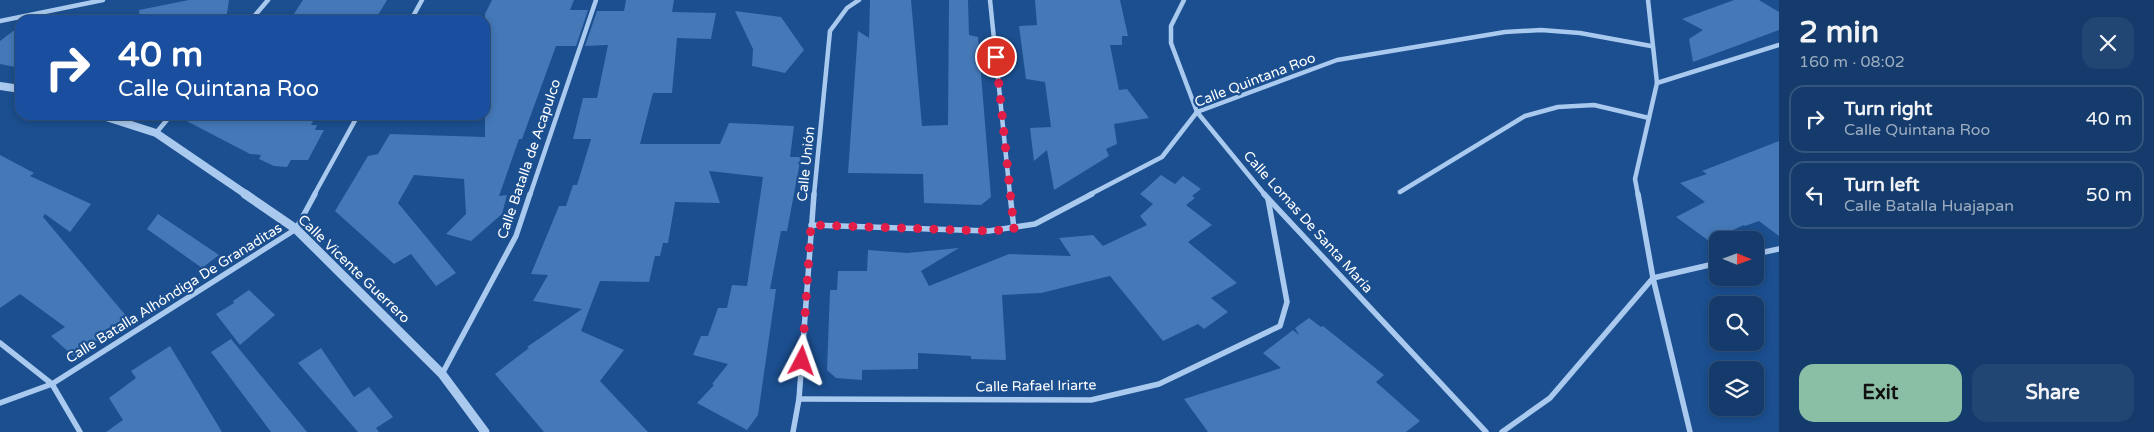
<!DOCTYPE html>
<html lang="en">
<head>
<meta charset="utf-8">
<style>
	:root { --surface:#143b6b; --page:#214673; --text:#f1f3f6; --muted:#9dadc1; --line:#33557e; --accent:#8abfa5 }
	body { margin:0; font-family:"Varela Round",sans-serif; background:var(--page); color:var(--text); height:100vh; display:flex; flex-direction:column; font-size:19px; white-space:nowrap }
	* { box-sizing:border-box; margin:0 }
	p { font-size:16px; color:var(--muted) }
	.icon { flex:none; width:28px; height:28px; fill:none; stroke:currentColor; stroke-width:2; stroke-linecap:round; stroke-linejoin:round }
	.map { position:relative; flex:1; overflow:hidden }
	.sheet { display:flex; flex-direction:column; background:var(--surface); width:375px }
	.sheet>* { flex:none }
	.banner { position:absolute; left:15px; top:15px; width:475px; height:105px; border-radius:15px; box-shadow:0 2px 8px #0003,0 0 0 1px var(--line); background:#1a4fa0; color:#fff; overflow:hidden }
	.needle { width:32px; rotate:91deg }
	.buttons { position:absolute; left:1709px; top:231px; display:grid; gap:10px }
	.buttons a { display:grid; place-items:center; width:55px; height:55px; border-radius:10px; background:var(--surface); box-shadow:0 2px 8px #0003,0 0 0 1px var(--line); font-size:25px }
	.pin { position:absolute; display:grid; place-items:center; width:42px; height:42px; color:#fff; margin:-21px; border:2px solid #fff; border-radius:50%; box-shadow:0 1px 5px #0007 }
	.me { position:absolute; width:55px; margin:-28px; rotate:4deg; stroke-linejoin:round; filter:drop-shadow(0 0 4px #0008) }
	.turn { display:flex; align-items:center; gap:18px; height:105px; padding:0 20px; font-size:22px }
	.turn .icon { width:65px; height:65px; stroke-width:2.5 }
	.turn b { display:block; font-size:35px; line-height:42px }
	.round { display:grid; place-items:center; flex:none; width:52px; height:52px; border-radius:15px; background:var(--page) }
	.headline { display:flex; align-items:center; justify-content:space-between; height:85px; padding:0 20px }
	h1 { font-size:30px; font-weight:800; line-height:38px }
	.action { display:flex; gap:10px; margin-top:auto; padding:10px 20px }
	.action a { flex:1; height:58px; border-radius:15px; background:var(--accent); color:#111; font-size:20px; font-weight:800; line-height:58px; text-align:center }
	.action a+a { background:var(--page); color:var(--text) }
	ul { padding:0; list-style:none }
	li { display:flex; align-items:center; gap:15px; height:68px; margin:0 10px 8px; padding:0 10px; border:2px solid var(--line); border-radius:15px }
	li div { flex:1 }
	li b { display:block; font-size:19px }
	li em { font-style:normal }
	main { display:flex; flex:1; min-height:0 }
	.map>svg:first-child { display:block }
	.building { fill:#4478b7 }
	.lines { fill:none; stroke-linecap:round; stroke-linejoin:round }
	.minor-far1 { stroke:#a9c9ee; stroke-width:4.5 }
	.minor { stroke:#a9c9ee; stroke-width:5.5 }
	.tertiary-far1 { stroke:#a9c9ee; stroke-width:8 }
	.tertiary { stroke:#a9c9ee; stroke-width:9 }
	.route { stroke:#e11d48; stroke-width:9; stroke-dasharray:0 16.2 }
	.labels { text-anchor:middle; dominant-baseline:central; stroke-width:4.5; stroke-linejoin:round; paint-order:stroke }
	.street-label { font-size:14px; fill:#fff; stroke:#1b4f8f }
</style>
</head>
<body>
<main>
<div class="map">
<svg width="1779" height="432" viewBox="0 0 1779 432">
	<rect width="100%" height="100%" fill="#1b4f8f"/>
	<g class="building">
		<polygon points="189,0 229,0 226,20 140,20 139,10"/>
		<polygon points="303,0 387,0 375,20 290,20"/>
		<polygon points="492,0 574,0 570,10 588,10 576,46 556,46 522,139 519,139 499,196 507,195 502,214 471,241 446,234 466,214 464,179 414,175 398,203 456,273 436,286 411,254 394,264 335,211 368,156 378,154 390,134 485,137 485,14"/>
		<polygon points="626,0 674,0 672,12 716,13 711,39 677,38 672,93 653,93 640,144 720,144 729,123 794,126 790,157 801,157 787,231 781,231 770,289 776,289 758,415 747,430 697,403 714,385 712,384 728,364 693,355 701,336 708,336 718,308 727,308 732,285 747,286 763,177 709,171 720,203 675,202 668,243 663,243 660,256 655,256 649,282 600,281 581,331 624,350 600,381 648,432 544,432 495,374 529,348 527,347 582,309 533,301 548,275 531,274 559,206 566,206 573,185 577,185 591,139 573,139 583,98 597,98 608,45 585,46 597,11 624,11"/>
		<polygon points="870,0 911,0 922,126 948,125 949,0 968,0 969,35 978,37 991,197 981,205 924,203 923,174 848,173 858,31 869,38"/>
		<polygon points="1035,0 1120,0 1128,36 1122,36 1122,45 1110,45 1119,90 1127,89 1149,118 1114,124 1117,144 1106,149 1109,156 1054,190 1047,150 1034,161 1030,128 1051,127 1045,82 1026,79 1019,26 1037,25"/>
		<polygon points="1734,0 1759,0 1779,12 1779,30 1693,62 1689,39 1703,30 1682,19"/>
		<polygon points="735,11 781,17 804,50 785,73 752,66 753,49"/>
		<polygon points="20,26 20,68 0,64 0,41"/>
		<polygon points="175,115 316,115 311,125 317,125 315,130 324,130 308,160 291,160 287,167 274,166 259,159 261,155 250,154"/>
		<polygon points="1779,141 1779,236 1759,221 1745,226 1744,225 1709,241 1676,217 1705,202 1680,183 1707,174 1702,171"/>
		<polygon points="0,155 34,173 30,176 91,204 70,232 45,214 43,217 127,317 102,332 105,336 73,356 51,336 65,327 20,294 0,308"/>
		<polygon points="1161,175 1175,184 1183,176 1201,189 1192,196 1195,198 1186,205 1212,225 1188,242 1237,283 1211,298 1228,312 1204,329 1198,324 1163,341 1110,276 1041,293 1002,295 1006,360 971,359 971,356 918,353 918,369 862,370 862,380 836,378 827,370 830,290 837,290 838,271 867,271 868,250 907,253 959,248 921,271 929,286 1009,254 1071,256 1059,238 1093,235 1103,246 1147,225 1140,216 1153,204 1140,194"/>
		<polygon points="158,214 219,255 202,268 147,229"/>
		<polygon points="249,290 275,315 240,345 216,314 234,303 233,301"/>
		<polygon points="1309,318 1321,327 1323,326 1384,375 1376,382 1420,421 1406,432 1208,432 1184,399 1281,368 1263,353 1293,330 1299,335 1295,328"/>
		<polygon points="231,339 307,432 271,432 211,352"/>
		<polygon points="170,346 222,432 106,432 123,420 109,398 136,378 131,371"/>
		<polygon points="321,348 354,397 369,387 393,417 376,428 379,432 358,432 298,363"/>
	</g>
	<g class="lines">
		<g class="minor-far1">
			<polyline points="990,0 1010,195"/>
			<polyline points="1184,0 1171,26 1171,43 1197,112 1265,195"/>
			<polyline points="251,20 268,0"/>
			<polyline points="411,20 422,0"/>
			<polyline points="0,21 103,0"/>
			<polyline points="1657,83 1779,45"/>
			<polyline points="156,133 171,115"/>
			<polyline points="1400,192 1525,116 1558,107 1594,105 1649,118"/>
			<polyline points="314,195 358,115"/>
			<polyline points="530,195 596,0"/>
			<polyline points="814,195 830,31 847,8 859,0"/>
			<polyline points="1089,195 1162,157 1197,112 1337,60 1505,32 1541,30 1580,33 1651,46"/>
			<polyline points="1638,195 1635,179 1657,83 1648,0"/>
		</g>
		<g class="minor">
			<polyline points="1010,194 1014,229"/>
			<polyline points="1264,194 1486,432"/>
			<polyline points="1638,194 1653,278 1690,432"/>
			<polyline points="811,225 989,231 1035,224 1092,194"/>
			<polyline points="1755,254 1779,249"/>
			<polyline points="0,343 52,384 80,432"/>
			<polyline points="442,374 516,236 530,194"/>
			<polyline points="799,399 1091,400 1159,384 1280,326 1287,302 1268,199"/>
			<polyline points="0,403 52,384 296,229 315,194"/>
			<polyline points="793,432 799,399 814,194"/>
			<polyline points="1502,432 1550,398 1653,278 1718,263"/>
		</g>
		<g class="tertiary-far1">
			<polyline points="0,86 20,89"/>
			<polyline points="100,115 156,133 247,195"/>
		</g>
		<polyline class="tertiary" points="245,194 296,229 442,374 485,432"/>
	</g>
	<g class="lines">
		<polyline class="route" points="802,361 811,225 989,231 1014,229 996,57"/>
	</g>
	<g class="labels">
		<g class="street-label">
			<text transform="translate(1255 80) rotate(-21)">Calle Quintana Roo</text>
			<text transform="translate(529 159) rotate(-71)">Calle Batalla de Acapulco</text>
			<text transform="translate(806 164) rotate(-84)">Calle Unión</text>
			<text transform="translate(1308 222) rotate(48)">Calle Lomas De Santa María</text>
			<text transform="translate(354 269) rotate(44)">Calle Vicente Guerrero</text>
			<text transform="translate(174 293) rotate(-32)">Calle Batalla Alhóndiga De Granaditas</text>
			<text transform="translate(1036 386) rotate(-1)">Calle Rafael Iriarte</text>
		</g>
	</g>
</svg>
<div class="buttons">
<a><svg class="needle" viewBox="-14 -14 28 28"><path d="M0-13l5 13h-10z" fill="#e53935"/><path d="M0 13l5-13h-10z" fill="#9dadc1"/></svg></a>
<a><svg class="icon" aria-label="search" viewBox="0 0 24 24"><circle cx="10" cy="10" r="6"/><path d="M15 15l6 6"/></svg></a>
<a><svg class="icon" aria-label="layers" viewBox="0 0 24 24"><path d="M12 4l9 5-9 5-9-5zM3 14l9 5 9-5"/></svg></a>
</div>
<div class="pin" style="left:996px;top:57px;background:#d93025"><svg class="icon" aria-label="arrive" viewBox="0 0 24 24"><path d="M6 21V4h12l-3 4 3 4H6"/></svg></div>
<svg class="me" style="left:802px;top:361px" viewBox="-20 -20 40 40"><path d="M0-17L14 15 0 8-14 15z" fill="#e11d48" stroke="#fff" stroke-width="4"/></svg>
<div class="banner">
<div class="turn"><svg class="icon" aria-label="right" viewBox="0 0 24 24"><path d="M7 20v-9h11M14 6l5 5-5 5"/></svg><div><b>40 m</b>Calle Quintana Roo</div></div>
</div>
</div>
<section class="sheet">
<div class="headline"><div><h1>2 min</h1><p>160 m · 08:02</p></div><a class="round"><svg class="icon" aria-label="close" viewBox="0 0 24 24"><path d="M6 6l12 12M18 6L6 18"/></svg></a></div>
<ul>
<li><svg class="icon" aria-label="right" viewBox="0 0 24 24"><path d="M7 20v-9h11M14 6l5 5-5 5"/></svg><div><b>Turn right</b><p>Calle Quintana Roo</p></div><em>40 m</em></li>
<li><svg class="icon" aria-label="left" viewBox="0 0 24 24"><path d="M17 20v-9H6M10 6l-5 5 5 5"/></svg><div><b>Turn left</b><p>Calle Batalla Huajapan</p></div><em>50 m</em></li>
</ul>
<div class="action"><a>Exit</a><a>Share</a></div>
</section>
</main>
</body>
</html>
